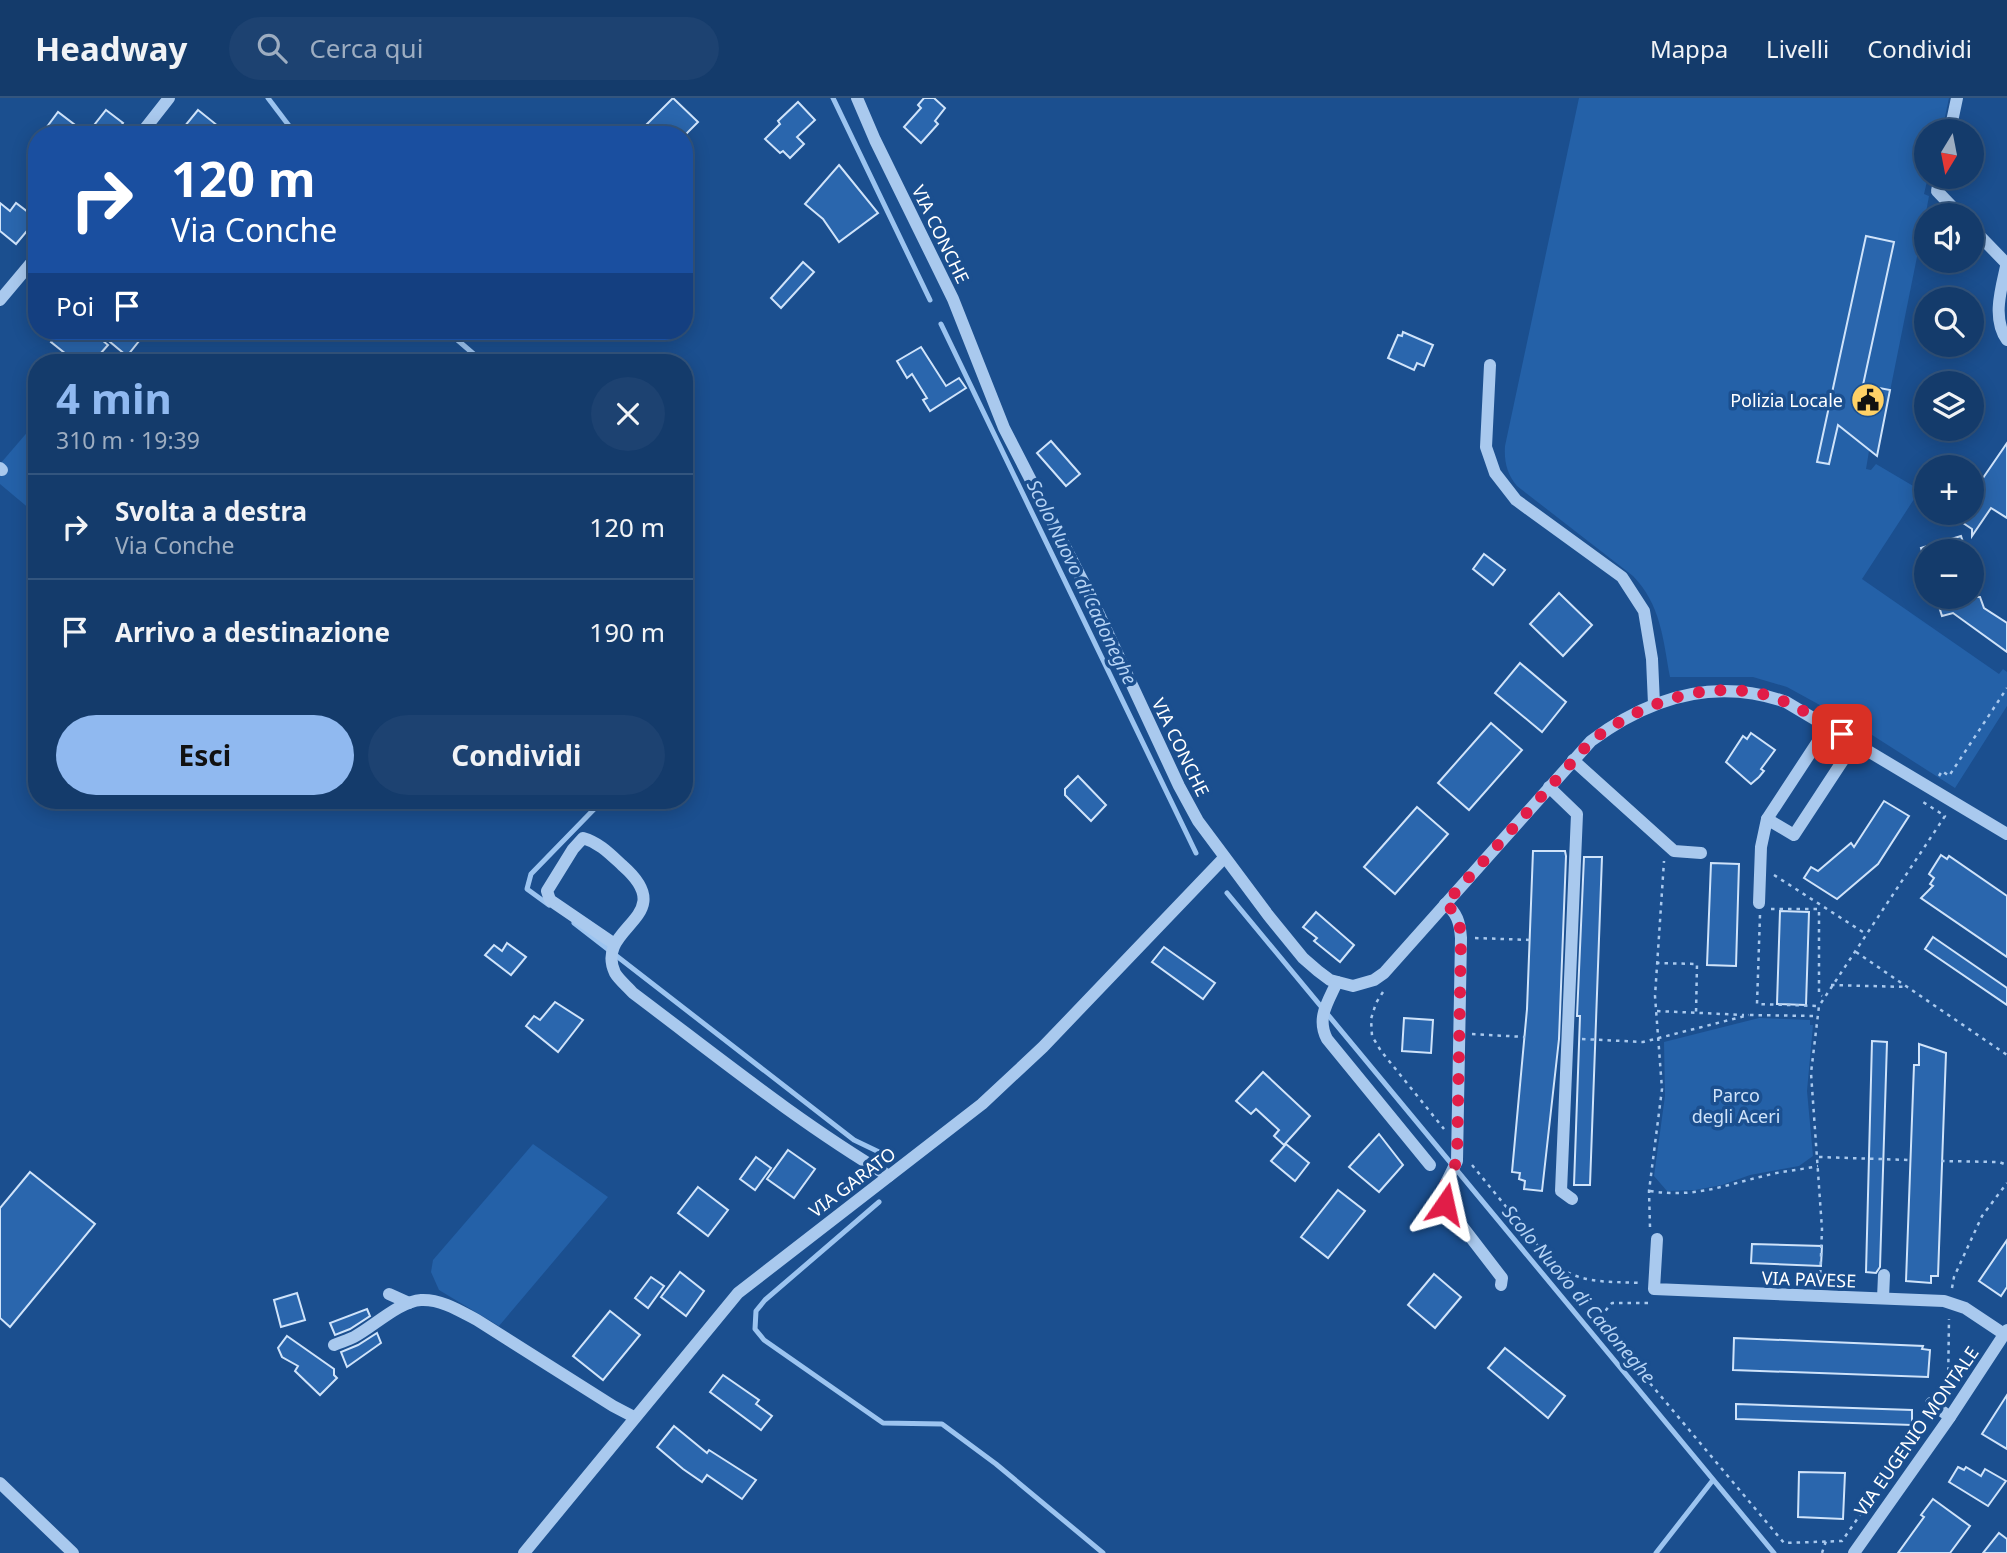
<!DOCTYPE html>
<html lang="it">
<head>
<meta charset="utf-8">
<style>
	:root { --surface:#143b6b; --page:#1d4271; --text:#f1f3f6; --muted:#9dadc1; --line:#33557e; --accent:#90b9f0 }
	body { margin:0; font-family:"Noto Sans",sans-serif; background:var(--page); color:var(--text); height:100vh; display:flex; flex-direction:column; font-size:26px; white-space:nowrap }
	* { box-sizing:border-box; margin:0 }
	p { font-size:23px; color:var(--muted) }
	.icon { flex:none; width:38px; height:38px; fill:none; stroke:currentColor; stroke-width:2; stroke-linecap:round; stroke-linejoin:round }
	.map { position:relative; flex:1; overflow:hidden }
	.sheet { position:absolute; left:28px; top:256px; width:665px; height:455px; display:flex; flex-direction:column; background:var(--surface); border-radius:28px; box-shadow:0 4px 18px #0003,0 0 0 2px var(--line) }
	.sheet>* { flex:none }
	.guide { position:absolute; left:28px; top:28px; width:665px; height:214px; border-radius:28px; box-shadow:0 4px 18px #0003,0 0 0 2px var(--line); background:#1a4fa0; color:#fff; overflow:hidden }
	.needle { width:46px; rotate:190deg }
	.controls { position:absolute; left:1914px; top:21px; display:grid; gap:14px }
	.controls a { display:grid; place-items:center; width:70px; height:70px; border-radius:50%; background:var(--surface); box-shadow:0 4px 18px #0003,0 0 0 2px var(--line); font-size:35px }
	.pin { position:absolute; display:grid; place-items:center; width:60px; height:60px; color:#fff; margin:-30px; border-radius:14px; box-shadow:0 4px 10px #0006 }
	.me { position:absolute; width:77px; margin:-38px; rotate:11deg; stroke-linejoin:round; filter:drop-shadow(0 0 5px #0008) }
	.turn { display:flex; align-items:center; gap:24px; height:147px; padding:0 28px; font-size:32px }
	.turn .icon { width:91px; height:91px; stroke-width:2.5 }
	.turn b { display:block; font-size:49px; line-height:60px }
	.then { display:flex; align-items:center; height:66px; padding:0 28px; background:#0003; gap:14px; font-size:26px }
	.round { display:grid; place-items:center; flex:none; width:74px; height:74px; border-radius:37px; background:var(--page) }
	.head { display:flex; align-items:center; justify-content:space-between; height:119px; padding:0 28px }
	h1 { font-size:42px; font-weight:700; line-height:52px; color:var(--accent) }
	.primary-button { display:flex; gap:14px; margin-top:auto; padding:14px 28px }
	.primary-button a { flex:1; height:80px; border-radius:42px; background:var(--accent); color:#111; font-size:28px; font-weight:700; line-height:80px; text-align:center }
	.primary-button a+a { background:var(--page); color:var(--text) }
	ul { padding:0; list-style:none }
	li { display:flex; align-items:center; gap:21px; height:105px; padding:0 28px; border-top:2px solid var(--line) }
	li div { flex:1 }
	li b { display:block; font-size:26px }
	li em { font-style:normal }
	header { display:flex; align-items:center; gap:42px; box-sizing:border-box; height:98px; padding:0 35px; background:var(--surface); border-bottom:2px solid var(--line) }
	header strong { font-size:33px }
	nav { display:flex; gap:38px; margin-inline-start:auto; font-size:24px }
	.search { width:490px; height:63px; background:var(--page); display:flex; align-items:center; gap:18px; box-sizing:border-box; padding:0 24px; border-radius:38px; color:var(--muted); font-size:26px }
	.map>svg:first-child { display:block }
	.green { fill:#2461a8 }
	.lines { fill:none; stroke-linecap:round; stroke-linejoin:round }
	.stream { stroke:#9cc4f0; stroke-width:5 }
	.building { fill:#2a66ad; stroke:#cfe3fa; stroke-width:2 }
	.path { stroke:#a9c9ee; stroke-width:2.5; stroke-dasharray:3.5 5; stroke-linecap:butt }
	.minor { stroke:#a9c9ee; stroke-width:12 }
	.route { stroke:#e11d48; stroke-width:12; stroke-dasharray:0 21.6 }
	.labels { text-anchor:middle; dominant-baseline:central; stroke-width:7; stroke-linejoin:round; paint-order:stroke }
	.street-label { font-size:18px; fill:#fff; stroke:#1b4f8f }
	.poi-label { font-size:18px; fill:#fff; stroke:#1b4f8f; text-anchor:end }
	.park-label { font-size:18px; fill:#cfe3fa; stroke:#1b4f8f }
	.water-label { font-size:19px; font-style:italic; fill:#b5d3f5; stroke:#1b4f8f }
</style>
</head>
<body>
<header>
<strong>Headway</strong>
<div class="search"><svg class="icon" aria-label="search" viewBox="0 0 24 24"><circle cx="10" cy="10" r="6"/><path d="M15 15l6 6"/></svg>Cerca qui</div>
<nav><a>Mappa</a><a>Livelli</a><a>Condividi</a></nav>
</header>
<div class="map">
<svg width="2007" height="1455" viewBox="0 0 2007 1455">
	<rect width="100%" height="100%" fill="#1b4f8f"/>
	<g class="green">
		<path d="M1579,0H1949L1942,33H1927L1928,79L1924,96L1929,98L1927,109L1877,358L1869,353L1866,371L1871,372L1876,366L1920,392L1862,481L1999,576L2003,571L2007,574V608L1955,690L1858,628L1787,589L1753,579H1670C1663,541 1661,507 1633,478L1517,388C1507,376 1504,364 1505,348Z"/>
		<polygon points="37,323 37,417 0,386 0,366"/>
		<polygon points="1759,920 1810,922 1810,927 1813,927 1807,993 1813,1058 1799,1068 1750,1077 1722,1087 1695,1092 1667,1093 1654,1078 1665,998 1664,944"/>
		<polygon points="533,1046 608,1099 499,1228 439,1192 431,1174 433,1162"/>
	</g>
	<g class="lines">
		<g class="stream">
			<polyline points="268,0 296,37"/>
			<polyline points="833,0 930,202"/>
			<polyline points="941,226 1196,755"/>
			<polyline points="447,233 483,264"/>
			<polyline points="1227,795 1774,1455"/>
			<polyline points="549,807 527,791 531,776 603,702"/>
			<polyline points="574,825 854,1042 879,1054"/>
			<polyline points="879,1104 765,1202 756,1213 755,1231 764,1242 883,1325 942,1326 996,1366 1103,1455"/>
			<polyline points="1656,1455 1713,1382"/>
		</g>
	</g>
	<g class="building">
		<polygon points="673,0 698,24 685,37 636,37"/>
		<polygon points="924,0 934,0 945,10 935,23 938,26 921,45 904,29 921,10 918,7"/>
		<polygon points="798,4 815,22 797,39 804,46 790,60 783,53 780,55 765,41 780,26 778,23"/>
		<polygon points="106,12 123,25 114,37 41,37 58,14 87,36"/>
		<polygon points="198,12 218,28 210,37 194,37 184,29"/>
		<polygon points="839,67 878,115 839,144 823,121 805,106"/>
		<polygon points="0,105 10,113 16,105 37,121 16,146 0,133"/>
		<polygon points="1866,138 1894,144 1863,287 1890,292 1877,358 1838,327 1829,366 1817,364"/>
		<polygon points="803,164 814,174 781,210 771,200"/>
		<polygon points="60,233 91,233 108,247 93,264 76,264 51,244"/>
		<polygon points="117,233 147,233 127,258 109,243"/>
		<polygon points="1403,234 1433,247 1424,268 1417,265 1414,272 1388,260 1398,237 1402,238"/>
		<polygon points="921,249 946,288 959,280 966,290 930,313 923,302 927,300 912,276 907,280 897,263"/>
		<polygon points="1051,343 1080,376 1066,388 1037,355"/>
		<polygon points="2007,345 2007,420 1991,410 1972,438 1972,431 1948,415 1972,415 1972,396"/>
		<polygon points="1961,438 1966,453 1922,453 1921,450"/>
		<polygon points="1484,456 1505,472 1493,487 1473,471"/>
		<polygon points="1559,495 1592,527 1563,558 1530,526"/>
		<polygon points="1936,499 1980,499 1984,510 2007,525 2007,554 1953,515 1942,518"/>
		<polygon points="1520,565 1566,604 1542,634 1495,595"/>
		<polygon points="1491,625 1522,652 1469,712 1438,685"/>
		<polygon points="1751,635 1775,652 1761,671 1764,673 1759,679 1751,686 1726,664 1743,638 1747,641"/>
		<polygon points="1078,678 1106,707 1091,723 1065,697 1065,691"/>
		<polygon points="1884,703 1909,718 1878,766 1837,801 1804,780 1811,769 1818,773 1851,745 1854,749"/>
		<polygon points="1417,709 1448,736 1395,796 1364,769"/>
		<polygon points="1533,753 1565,753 1566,758 1559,941 1542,1093 1524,1091 1525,1083 1519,1081 1520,1075 1512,1074 1527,911"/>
		<polygon points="1941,757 1947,761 1949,758 2007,798 2007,859 1921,800 1933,788 1930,786 1934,780 1929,776"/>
		<polygon points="1584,759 1602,759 1590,1087 1574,1087 1580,918 1577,918"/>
		<polygon points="1711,765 1739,766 1736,868 1707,867"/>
		<polygon points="1780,813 1809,814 1806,907 1777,906"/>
		<polygon points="1316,814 1354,847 1340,864 1314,843 1317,840 1303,829"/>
		<polygon points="1933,839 2007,890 2007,907 1925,851"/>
		<polygon points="507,845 526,859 511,877 485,857 494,847 502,853"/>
		<polygon points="1164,849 1215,885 1203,901 1152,864"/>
		<polygon points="555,904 583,922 558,954 526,928 534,918 540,922"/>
		<polygon points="1404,920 1433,922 1431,955 1402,953"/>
		<polygon points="1872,943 1887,944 1880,1169 1876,1175 1866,1174"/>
		<polygon points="1919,946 1946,955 1938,1178 1931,1178 1931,1185 1906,1183 1914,967 1919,967"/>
		<polygon points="1263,974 1310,1018 1284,1047 1274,1038 1279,1032 1256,1011 1251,1016 1236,1003"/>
		<polygon points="1379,1036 1403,1067 1379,1094 1349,1069"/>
		<polygon points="1286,1046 1309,1065 1295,1083 1271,1063"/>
		<polygon points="788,1052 815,1071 794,1100 767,1081"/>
		<polygon points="756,1059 771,1070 755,1092 740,1081"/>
		<polygon points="30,1074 95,1126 10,1229 0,1220 0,1110"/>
		<polygon points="698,1089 728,1112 708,1138 678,1115"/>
		<polygon points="1338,1092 1365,1113 1328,1160 1301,1139"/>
		<polygon points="2007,1142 2007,1189 2001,1198 1979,1183"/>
		<polygon points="1752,1146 1822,1148 1821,1168 1751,1165"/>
		<polygon points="680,1174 704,1193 686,1218 661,1199"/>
		<polygon points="1434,1176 1461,1199 1435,1230 1408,1207"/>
		<polygon points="651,1179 664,1188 648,1210 635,1200"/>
		<polygon points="297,1195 305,1222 281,1229 274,1202"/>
		<polygon points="367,1211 370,1218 350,1231 335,1237 330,1225"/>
		<polygon points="610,1213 640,1237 603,1282 573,1258"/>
		<polygon points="377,1235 381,1245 347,1269 341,1254 358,1247"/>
		<polygon points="287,1238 334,1271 334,1277 337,1280 320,1297 295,1273 298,1268 282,1259 278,1250"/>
		<polygon points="1734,1240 1923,1248 1922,1251 1930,1252 1928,1279 1733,1272"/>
		<polygon points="1505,1250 1565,1298 1548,1320 1488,1270"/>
		<polygon points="723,1277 759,1302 756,1306 772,1318 761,1332 710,1294"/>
		<polygon points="2007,1297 2007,1351 1982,1336"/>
		<polygon points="1736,1306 1912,1312 1912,1327 1736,1321"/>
		<polygon points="674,1328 707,1355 709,1352 756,1382 742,1401 707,1377 702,1384 683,1371 657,1349"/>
		<polygon points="1958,1369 1964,1372 1966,1369 1981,1378 1985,1371 2006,1383 1988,1408 1949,1384"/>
		<polygon points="1799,1374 1845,1375 1843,1421 1798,1419"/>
		<polygon points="1933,1401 1970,1428 1950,1455 1898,1455 1924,1419 1921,1417"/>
		<polygon points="1999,1435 2007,1441 2007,1455 1983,1455"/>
	</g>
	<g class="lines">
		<g class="path">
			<polyline points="1939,678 1942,673 1949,678 2007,590"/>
			<polyline points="1774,777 1866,836"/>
			<polyline points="1771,811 1819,811 1819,896 1822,898"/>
			<polyline points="1760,817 1757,906 1819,908"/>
			<polyline points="1475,840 1530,842"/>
			<polyline points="1856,854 2007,957"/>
			<polyline points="1656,865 1697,866 1696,916"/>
			<polyline points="1831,887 1908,889"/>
			<polyline points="1383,894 1376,905 1371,921 1372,938 1381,953 1444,1031"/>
			<polyline points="1657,913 1744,917"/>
			<polyline points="1750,917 1817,918"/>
			<polyline points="1472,936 1525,939"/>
			<polyline points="1582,941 1643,944 1749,917"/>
			<polyline points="1819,1059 1909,1062"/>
			<polyline points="1941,1063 1999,1064 2007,1067"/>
			<path d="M1472,1067L1548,1160C1575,1187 1605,1183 1641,1185"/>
			<path d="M1650,1093C1694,1100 1722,1088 1764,1078C1781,1073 1800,1072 1818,1068"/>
			<polyline points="1650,1129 1649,1093 1662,991 1655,898 1664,763"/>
			<polyline points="1820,1184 1822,1131 1811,975 1819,908 1945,718 1923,704"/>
			<polyline points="1952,1190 1954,1179 1982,1118 2007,1085"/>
			<polyline points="1648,1205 1612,1205 1606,1212 1602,1222 1607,1234 1784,1445 1842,1443 1928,1319"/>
			<polyline points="1944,1297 1948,1291 1949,1221"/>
			<polyline points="1822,1455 1826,1443"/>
		</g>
		<g class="minor">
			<path d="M857,0L875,42L953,201L1004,330L1091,499L1179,688L1198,723L1268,817L1303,860L1318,873L1330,882L1353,888L1374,882L1384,875L1591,643C1650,599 1715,579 1786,604L2007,736"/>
			<polyline points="1950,33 1957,0"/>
			<polyline points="140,37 169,0"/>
			<polyline points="1940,79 1937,93 1960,117"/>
			<polyline points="1972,130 2007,166"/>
			<path d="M2007,164C2002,188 1991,220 2007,242"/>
			<polyline points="0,202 37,158"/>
			<polyline points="1490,267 1486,349 1495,375 1516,402 1622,479 1644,513 1652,561 1654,606"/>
			<polyline points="0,370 2,372"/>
			<polyline points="1828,628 1767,721 1794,737 1855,644"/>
			<polyline points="1573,662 1674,753 1701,755"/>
			<polyline points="1549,689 1577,716 1561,1093 1572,1101"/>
			<polyline points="1759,805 1761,749 1767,721"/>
			<path d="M1445,806C1457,814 1460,825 1461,840L1457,1063L1441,1095L1445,1106L1502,1180L1501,1187"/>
			<path d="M613,845L550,802L547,793L573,751L583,740C600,745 610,756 623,768C682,820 593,828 615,875C619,882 628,889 633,895C717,958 798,1024 889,1078"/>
			<path d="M1337,884C1328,904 1316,920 1327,941L1430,1067"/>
			<polyline points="1657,1141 1654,1191 1944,1203 1965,1210 2004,1236"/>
			<polyline points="389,1196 409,1205"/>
			<polyline points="1883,1200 1884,1177"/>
			<path d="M334,1247C341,1244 348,1242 354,1239C373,1229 400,1203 421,1202C441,1201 460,1213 477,1222L613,1308L634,1319"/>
			<polyline points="1931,1305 1950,1319"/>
			<polyline points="0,1385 73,1455"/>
			<polyline points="524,1455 738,1195 982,1006 1043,949 1224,760"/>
			<polyline points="1854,1455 1950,1319 2007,1232"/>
		</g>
	</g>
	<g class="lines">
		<path class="route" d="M1445,1106L1441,1095L1457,1063L1461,839C1460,825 1457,814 1445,806L1591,643C1642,605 1706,580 1770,598C1795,606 1819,622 1842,636"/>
	</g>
	<defs>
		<g id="civic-disc" transform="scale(1.75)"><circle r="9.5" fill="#ffd166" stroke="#1b4f8f"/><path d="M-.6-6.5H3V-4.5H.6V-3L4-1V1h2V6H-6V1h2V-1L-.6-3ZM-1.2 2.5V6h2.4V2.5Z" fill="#111"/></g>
	</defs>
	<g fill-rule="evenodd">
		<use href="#civic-disc" x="1868" y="302"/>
	</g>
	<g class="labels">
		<g class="street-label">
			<text transform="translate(941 136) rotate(64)">VIA CONCHE</text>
			<text transform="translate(1181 649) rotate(64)">VIA CONCHE</text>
			<text transform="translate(852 1084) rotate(-37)">VIA GARATO</text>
			<text transform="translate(1809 1181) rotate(2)">VIA PAVESE</text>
			<text transform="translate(1916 1333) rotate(-55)">VIA EUGENIO MONTALE</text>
		</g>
		<g class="poi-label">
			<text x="1843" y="302">Polizia Locale</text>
		</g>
		<g class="park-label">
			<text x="1736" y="997">Parco<tspan x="1736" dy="21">degli Aceri</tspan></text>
		</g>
		<g class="water-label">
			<text transform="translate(1082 484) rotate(64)">Scolo Nuovo di Cadoneghe</text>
			<text transform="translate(1579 1196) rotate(50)">Scolo Nuovo di Cadoneghe</text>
		</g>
	</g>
</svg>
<div class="controls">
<a><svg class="needle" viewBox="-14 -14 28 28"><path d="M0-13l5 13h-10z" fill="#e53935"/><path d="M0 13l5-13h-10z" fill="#9dadc1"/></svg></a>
<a><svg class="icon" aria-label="sound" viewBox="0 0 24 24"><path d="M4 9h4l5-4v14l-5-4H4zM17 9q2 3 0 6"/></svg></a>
<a><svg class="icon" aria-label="search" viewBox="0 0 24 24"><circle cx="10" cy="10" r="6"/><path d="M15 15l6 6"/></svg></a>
<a><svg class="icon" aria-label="layers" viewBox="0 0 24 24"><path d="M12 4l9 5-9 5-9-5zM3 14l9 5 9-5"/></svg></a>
<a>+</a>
<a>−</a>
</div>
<div class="pin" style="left:1842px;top:636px;background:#d93025"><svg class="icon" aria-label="arrive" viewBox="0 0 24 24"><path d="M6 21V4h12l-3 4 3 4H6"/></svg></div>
<svg class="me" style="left:1445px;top:1106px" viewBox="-20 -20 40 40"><path d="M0-17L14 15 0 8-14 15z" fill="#e11d48" stroke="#fff" stroke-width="4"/></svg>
<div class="guide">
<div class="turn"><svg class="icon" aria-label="right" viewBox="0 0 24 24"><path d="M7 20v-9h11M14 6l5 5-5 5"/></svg><div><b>120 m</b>Via Conche</div></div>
<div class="then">Poi<svg class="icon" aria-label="arrive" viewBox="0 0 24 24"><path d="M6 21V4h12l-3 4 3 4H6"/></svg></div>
</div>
<section class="sheet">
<div class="head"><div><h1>4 min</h1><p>310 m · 19:39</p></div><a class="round"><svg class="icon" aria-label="close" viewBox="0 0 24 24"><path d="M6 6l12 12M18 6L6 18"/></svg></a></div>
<ul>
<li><svg class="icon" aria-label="right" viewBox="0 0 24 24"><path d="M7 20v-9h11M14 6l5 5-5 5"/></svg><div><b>Svolta a destra</b><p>Via Conche</p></div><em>120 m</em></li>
<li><svg class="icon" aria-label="arrive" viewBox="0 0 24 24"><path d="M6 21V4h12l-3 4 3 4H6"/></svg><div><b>Arrivo a destinazione</b></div><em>190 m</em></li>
</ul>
<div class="primary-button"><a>Esci</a><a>Condividi</a></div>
</section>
</div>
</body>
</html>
